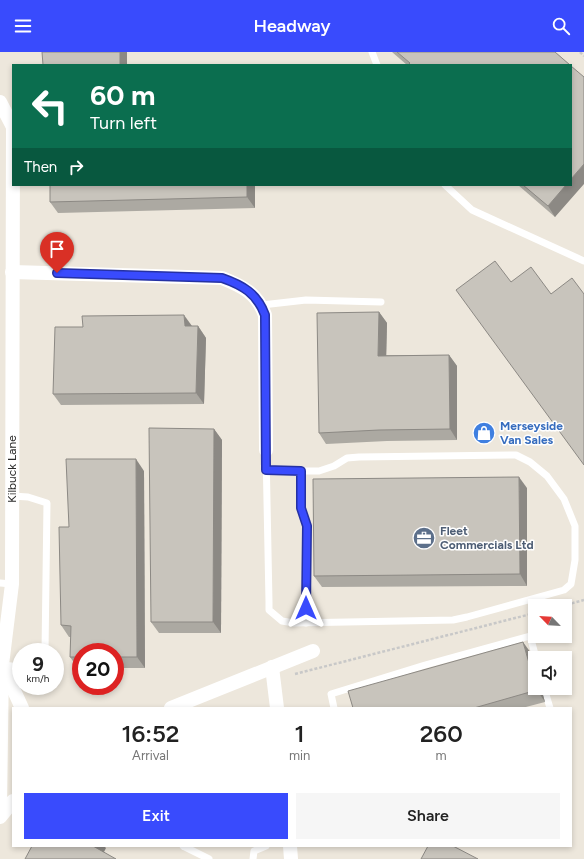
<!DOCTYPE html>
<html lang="en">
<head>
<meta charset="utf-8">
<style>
	:root { --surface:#fff; --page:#f6f6f6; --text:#222; --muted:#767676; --accent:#394bfd }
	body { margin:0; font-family:Figtree,sans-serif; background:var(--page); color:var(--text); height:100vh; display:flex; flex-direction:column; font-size:15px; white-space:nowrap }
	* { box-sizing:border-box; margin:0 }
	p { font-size:13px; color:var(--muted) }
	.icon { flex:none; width:22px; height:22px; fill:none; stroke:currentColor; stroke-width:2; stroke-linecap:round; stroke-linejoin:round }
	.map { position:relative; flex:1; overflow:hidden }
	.drawer { position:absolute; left:12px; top:655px; width:560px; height:140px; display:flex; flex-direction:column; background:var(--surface); border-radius:0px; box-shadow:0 2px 6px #0003 }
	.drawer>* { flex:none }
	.guide { position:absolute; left:12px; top:12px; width:560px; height:122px; border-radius:0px; box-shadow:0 2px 6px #0003; background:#0b6e4f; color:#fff; overflow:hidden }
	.needle { width:26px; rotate:295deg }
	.tools { position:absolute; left:528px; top:547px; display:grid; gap:8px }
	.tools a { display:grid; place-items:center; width:44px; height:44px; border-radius:0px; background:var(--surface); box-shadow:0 2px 6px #0003; font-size:20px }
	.speed { position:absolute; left:12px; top:591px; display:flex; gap:8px; font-size:20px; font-weight:700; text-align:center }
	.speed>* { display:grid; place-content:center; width:52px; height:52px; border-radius:50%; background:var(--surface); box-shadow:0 2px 6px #0003; line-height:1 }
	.speed small { font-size:10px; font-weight:400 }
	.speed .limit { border:6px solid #d22; background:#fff; color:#111 }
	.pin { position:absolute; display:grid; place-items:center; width:34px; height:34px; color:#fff; margin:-41px -17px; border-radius:50% 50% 50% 0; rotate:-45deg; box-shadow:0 0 4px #0007 }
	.pin .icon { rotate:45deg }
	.me { position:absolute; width:44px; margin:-22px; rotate:0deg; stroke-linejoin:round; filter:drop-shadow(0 0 3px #0008) }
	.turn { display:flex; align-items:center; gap:14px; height:84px; padding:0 12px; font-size:18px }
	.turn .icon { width:52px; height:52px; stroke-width:2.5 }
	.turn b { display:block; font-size:28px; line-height:34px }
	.then { display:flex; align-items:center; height:38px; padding:0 12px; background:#0003; gap:8px; font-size:15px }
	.eta { display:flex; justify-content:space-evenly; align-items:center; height:68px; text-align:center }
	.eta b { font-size:24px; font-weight:600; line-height:28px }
	.action { display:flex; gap:8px; margin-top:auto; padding:8px 12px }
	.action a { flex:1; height:46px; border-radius:0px; background:var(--accent); color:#fff; font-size:16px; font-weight:600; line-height:46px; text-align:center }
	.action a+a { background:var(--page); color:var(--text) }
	header { display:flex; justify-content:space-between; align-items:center; height:52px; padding:0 12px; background:var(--accent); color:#fff; font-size:18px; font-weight:600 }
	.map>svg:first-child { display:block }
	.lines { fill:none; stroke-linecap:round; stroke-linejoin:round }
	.path { stroke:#c8c8c8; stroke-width:2.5; stroke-dasharray:3 2; stroke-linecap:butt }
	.service { stroke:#fff; stroke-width:7 }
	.minor { stroke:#fff; stroke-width:14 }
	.wall { fill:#aca9a2 }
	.shaded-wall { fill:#8c8984 }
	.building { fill:#c8c4bc; stroke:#8c8984 }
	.route-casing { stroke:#2531a4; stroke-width:10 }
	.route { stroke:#394bfd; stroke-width:7 }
	.labels { text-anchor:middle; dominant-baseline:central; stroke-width:3; stroke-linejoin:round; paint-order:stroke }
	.shop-label { font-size:12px; font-weight:bold; fill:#366cbe; stroke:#fff; text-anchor:start }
	.street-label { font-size:12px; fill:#2b2b2b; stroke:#fff }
	.service-label { font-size:12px; font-weight:bold; fill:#4e5e75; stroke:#fff; text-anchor:start }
</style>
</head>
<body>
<header><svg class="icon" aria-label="menu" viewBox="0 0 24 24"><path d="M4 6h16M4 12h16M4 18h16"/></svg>Headway<svg class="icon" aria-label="search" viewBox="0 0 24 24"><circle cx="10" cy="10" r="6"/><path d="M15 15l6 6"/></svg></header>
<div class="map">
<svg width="584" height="807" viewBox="0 0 584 807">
	<rect width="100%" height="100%" fill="#ede7dc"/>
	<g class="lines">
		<g class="path">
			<polyline points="580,0 584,4"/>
			<polyline points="562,554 584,548"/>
			<polyline points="295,622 535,561"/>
		</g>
		<g class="service">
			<polyline points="372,0 377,13"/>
			<polyline points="445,133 472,158 584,209"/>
			<polyline points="262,253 306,248 381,250"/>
			<polyline points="266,398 269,550 269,558 282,569 294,571 453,568 467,565 564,538 571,532 575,508 575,474 564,447 547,424 530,410 516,403 359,405 347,406 334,414 319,419 266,419"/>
			<polyline points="301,419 301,456 307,474 306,571"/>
			<polyline points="12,444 28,445 47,451 45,600"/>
			<polyline points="0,531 12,532"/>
			<polyline points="2,613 21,615"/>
			<polyline points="544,636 550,656"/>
			<polyline points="334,656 331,642 425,613 530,584 536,606"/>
			<polyline points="183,794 209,807"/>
			<polyline points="253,807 254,799 266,794"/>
		</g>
		<g class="minor">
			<polyline points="0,50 13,75 12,532 2,613 0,755"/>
			<path d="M12,220L222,226C242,234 257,241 265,263L266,398"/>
			<polyline points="272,615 277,656"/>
			<polyline points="4,617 22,656"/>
			<polyline points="171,656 313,599"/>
			<polyline points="0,765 13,749"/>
			<polyline points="290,794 291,807"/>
		</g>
	</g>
	<g class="wall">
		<polygon points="392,0 555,0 570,13 407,13"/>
		<polygon points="50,133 255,133 255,156 58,161 50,150"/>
		<polygon points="518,133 571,133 555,165"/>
		<polygon points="379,260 387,271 386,303 449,303 457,314 457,388 387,389 326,392 319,381"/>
		<polygon points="192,274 198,274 206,286 204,352 61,353 53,342"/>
		<polygon points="214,377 222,388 221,581 159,581 151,570"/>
		<polygon points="144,419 145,616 115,616 115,600 81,600 81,616 78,616 70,605 71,585 69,585 61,573 69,475"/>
		<polygon points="527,436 527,534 322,535 314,524"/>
		<polygon points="531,601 535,615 535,636 541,636 545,650 522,656 353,656"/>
	</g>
	<g class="shaded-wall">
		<rect x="120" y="0" width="7" height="13"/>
		<polygon points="584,112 584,132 555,165 548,154 566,133 571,133 571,127"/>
		<polygon points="247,133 255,133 255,156 247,145"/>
		<polygon points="379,260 387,271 386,315 378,304"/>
		<polygon points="184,263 192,274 185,274"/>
		<polygon points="198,274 206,286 204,352 196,341"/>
		<polygon points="449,303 457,314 457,388 450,377"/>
		<polygon points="214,377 222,388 221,581 213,570"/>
		<polygon points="136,407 144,419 145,616 137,605"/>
		<polygon points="519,425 527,436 527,534 520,522"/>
		<polygon points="523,590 531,601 535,615 535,632"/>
		<polygon points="536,636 541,636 545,650 537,638"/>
		<polygon points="93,794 104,794 106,796 101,806"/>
	</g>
	<g class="building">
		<polygon points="42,0 120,0 120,13 43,13"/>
		<polygon points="397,0 555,0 570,13 408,13 410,11"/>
		<polygon points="571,14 584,25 584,112 571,127"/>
		<polygon points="50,133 247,133 247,145 50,150"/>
		<polygon points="523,133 566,133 548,154"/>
		<polygon points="495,209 511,230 531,215 551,242 572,226 584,242 584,413 456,238"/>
		<polygon points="379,260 378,304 449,303 450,377 379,378 319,381 317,261"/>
		<polygon points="184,263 185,274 198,274 196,341 53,342 55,275 83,275 82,264"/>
		<polygon points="149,376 214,377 213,570 151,570"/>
		<polygon points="66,407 136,407 137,605 115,605 115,600 81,600 81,605 70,605 71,574 61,573 59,475 69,475"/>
		<polygon points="519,425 520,522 314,524 313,427"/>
		<polygon points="523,590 535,632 535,636 536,636 537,638 474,656 353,656 348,639"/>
		<polygon points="32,794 93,794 116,807 25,807"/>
		<polygon points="428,794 453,794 478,807 421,807"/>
	</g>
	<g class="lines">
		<g class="route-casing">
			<path id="route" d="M57,221L222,226C242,233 257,241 265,263L266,418L301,419V456L307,474L306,556"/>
		</g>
		<use href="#route" class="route"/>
	</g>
	<defs>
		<g id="shop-disc" transform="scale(1.15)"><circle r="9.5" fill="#3f7fe0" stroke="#fff"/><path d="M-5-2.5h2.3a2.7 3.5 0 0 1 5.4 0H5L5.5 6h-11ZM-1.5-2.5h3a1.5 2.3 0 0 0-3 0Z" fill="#fff"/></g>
		<g id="office-disc" transform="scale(1.15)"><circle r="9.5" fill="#5c6f8a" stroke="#fff"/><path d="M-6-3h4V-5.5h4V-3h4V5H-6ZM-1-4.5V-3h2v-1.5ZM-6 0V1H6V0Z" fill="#fff"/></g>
	</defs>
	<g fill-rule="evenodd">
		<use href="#shop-disc" x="484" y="381"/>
		<use href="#office-disc" x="424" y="486"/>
	</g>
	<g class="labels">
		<g class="shop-label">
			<text x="500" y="374">Merseyside<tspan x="500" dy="14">Van Sales</tspan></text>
		</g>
		<g class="street-label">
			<text transform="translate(12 417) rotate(-90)">Kilbuck Lane</text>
		</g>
		<g class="service-label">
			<text x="440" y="479">Fleet<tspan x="440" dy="14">Commercials Ltd</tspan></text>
		</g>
	</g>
</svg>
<div class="tools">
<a><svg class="needle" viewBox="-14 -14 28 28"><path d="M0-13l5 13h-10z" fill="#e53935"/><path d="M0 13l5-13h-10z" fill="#767676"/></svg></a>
<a><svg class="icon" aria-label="sound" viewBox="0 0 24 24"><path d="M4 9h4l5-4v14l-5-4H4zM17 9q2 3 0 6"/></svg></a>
</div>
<div class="speed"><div>9<small>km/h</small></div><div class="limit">20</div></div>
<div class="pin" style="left:57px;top:221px;background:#d93025"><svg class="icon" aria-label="arrive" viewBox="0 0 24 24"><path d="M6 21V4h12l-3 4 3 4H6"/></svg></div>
<svg class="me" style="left:306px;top:556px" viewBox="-20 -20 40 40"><path d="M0-17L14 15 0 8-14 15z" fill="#394bfd" stroke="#fff" stroke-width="4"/></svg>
<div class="guide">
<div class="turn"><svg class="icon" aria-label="left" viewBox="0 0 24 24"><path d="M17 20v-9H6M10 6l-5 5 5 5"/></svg><div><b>60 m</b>Turn left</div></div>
<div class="then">Then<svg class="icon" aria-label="right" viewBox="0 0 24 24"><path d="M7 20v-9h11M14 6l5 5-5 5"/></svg></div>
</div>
<section class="drawer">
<div class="eta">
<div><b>16:52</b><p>Arrival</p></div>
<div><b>1</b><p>min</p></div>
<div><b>260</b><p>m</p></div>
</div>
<div class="action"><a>Exit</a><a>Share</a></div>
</section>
</div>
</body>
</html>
